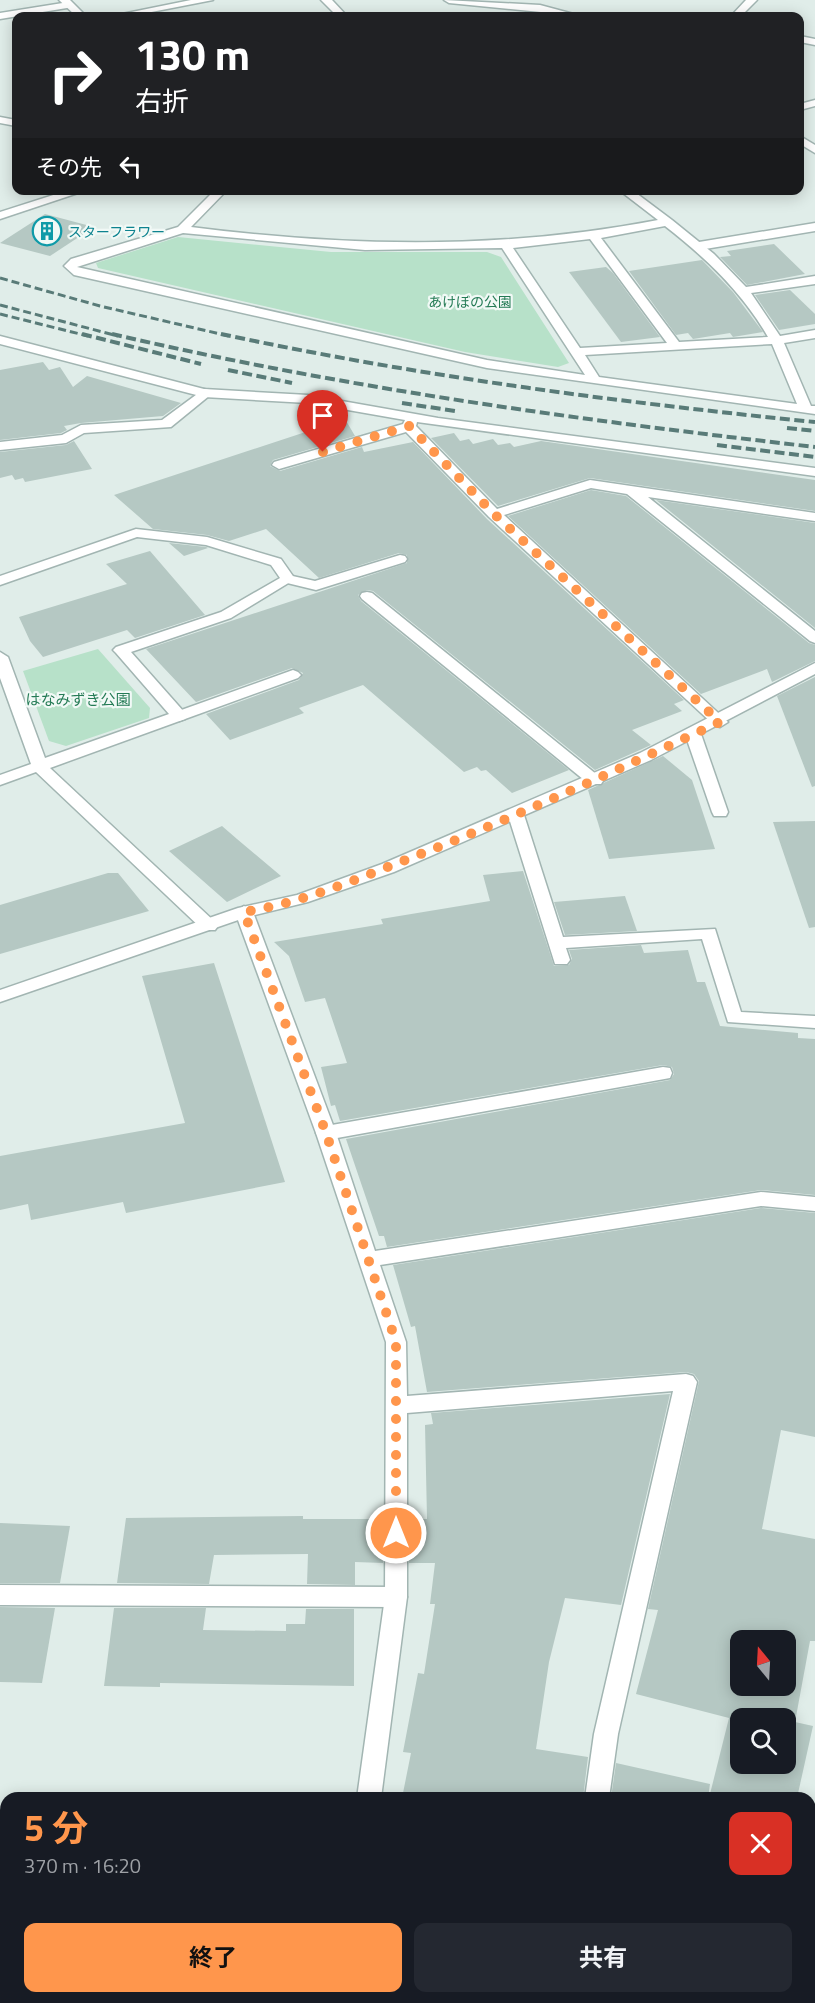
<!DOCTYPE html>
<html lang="ja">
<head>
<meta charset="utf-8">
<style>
	:root { --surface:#171b24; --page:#242831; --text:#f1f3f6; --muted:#9ea1a6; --accent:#ff964c }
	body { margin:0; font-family:"Titillium Web","Noto Sans JP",sans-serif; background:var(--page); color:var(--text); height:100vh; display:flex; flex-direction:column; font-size:22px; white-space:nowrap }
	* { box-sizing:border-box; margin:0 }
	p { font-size:20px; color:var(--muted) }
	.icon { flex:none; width:33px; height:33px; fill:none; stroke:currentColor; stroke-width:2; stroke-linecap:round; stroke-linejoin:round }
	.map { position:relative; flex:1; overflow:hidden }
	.details { position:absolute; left:0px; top:1792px; width:816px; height:212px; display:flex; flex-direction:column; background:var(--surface); border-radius:18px 18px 0 0; box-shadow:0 3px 15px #0003 }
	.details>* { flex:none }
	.hud { position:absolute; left:12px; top:12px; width:792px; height:183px; border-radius:12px; box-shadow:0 3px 15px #0003; background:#202124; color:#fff; overflow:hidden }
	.needle { width:39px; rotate:342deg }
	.controls { position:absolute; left:730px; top:1630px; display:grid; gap:12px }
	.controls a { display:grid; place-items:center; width:66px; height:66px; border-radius:12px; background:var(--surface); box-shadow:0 3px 15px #0003; font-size:30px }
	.pin { position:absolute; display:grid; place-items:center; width:51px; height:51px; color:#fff; margin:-62px -26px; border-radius:50% 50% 50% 0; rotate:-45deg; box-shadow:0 0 6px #0007 }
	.pin .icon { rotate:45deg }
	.me { position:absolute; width:66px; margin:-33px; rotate:0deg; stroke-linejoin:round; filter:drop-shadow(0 0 4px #0008) }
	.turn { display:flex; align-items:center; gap:21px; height:126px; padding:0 24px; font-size:27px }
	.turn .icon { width:78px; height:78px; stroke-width:2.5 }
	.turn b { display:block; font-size:42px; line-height:51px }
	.then { display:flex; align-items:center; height:57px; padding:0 24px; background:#0003; gap:12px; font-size:22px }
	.round { display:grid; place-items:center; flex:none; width:63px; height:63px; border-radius:12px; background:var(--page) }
	.headline { display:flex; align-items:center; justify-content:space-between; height:102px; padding:0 24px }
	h1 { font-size:36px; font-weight:700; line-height:45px; color:var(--accent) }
	.primary-button { display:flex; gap:12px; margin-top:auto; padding:12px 24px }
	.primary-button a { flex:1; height:69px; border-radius:12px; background:var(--accent); color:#111; font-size:24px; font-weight:700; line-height:69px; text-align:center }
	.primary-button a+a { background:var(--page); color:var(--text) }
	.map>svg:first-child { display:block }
	.green { fill:#b7e1c9 }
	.building { fill:#b5c8c3; fill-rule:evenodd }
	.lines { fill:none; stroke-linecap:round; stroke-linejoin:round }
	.service-casing { stroke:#a2b5b2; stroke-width:3 }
	.minor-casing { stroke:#a2b5b2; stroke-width:3 }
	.tertiary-casing { stroke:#a2b5b2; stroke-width:3 }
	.service { fill:#fff; fill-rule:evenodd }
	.minor { fill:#fff; fill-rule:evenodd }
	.tertiary { fill:#fff; fill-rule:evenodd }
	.rail-far1 { stroke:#597b78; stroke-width:3; stroke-dasharray:8 4; stroke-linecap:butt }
	.rail { stroke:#597b78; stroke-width:4; stroke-dasharray:10 4.5; stroke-linecap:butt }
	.route { stroke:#ff964c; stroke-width:10; stroke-dasharray:0 18 }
	.labels { text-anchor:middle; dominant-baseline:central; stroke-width:4.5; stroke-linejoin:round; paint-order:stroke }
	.far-culture-label { font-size:14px; fill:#0d838f; stroke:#f1f9f6; text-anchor:start }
	.far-park-label { font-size:14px; fill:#247b55; stroke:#f1f9f6 }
	.park-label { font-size:15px; fill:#247b55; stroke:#f1f9f6 }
</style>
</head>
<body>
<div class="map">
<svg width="815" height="2003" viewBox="0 0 815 2003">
	<rect width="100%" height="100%" fill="#e0ede9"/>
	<g class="green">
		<polygon points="178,237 331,252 487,252 501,257 569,363 558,367 465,352 98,268 96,263"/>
		<polygon points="98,649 150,708 149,718 66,746 49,741 23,671"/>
	</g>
	<g class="building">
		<polygon points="45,214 94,227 50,256 0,243"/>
		<polygon points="774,244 805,274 747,285 720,257 731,256 727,251"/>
		<polygon points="702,260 733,292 763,332 733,337 730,333 693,339 688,333 676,335 629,271"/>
		<polygon points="606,267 613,273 660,337 621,342 569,272"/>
		<polygon points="790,290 815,314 815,324 779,330 755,295"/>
		<polygon points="43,362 49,370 60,367 73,387 87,376 181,403 163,416 81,423 64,426 67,430 61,433 0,440 0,370"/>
		<polygon points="345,419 355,436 273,460 270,466 280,471 362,447 364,452 413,442 487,519 684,700 674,704 682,711 632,730 651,745 595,770 373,591 367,590 358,595 361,601 569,770 512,793 486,770 481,771 477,767 464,772 363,685 299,708 304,713 230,740 206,714 299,680 303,673 292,668 196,702 146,649 407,563 407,555 399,553 319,578 266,529 229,541 207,535 153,529 114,495"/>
		<polygon points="454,433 460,441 469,439 473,444 493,439 498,445 510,443 514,447 541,441 815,480 815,511 590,478 498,506 431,438"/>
		<polygon points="74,441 92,469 25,482 23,478 15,480 12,475 0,478 0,452 66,445"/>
		<polygon points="591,490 626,496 809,643 815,645 815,661 772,682 767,669 701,694 508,516"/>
		<polygon points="656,500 815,523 815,628"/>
		<polygon points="169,543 206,547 208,548 184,556"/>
		<polygon points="150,551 205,615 135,638 127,630 43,657 30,641 19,617 127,584 106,564"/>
		<polygon points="815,677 815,786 812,787 777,696"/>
		<polygon points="663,756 692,780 715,849 609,859 588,790"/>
		<polygon points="815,821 815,927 809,928 773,822"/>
		<polygon points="222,826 237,839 281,876 227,902 169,851"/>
		<polygon points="523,871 554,966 569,965 572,959 569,950 641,945 644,953 688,950 697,982 705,982 720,1026 798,1033 798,1038 815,1039 815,1195 761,1190 387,1247 384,1236 379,1236 346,1139 670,1080 674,1074 672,1067 663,1065 340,1121 335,1105 331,1106 321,1067 347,1063 325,998 305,1002 289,956 274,942 383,924 381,919 490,901 483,875"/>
		<polygon points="108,873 118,873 149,911 0,954 0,905"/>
		<polygon points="625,896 637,931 565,935 554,902"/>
		<polygon points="214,963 285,1182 126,1213 123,1202 31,1220 28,1204 0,1210 0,1156 185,1123 142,976"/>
		<path d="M761,1208L815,1213V1437L781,1430L762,1529L815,1539V1641H810L795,1722L813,1726L797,1798H709L729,1718L636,1694L658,1610L648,1609L699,1381L694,1374L686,1372L427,1392L415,1326L411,1327L393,1265ZM741,1641H786V1686H741ZM741,1719H786V1764H741Z"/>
		<polygon points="670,1394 621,1605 565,1598 549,1662 536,1749 588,1757 583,1798 402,1798 411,1753 403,1752 418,1673 424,1674 435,1604 430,1604 435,1563 409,1563 409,1519 427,1519 425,1425 433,1424 431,1413"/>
		<polygon points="303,1516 303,1519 383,1519 383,1563 355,1562 355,1585 307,1584 308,1554 214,1555 209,1584 117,1583 126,1518"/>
		<polygon points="0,1523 70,1526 60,1583 0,1583"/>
		<polygon points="0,1607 55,1608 42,1683 0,1682"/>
		<polygon points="114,1608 206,1608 203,1630 286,1631 286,1624 305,1624 306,1609 354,1609 354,1686 160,1683 160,1687 104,1686"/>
		<polygon points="616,1763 710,1784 708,1798 611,1798"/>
	</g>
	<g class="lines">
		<g class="service-casing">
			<g id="service">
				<polygon points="746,0 757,0 741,16 731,16"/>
				<polygon points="815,223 815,231 699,250 693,246 699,242"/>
				<polygon points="204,389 209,390 209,396 171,427 84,433 66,443 0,450 0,442 62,435 81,425 162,420"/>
				<polygon points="400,555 405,556 407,559 405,562 316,590 283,582 281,579 288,575 315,581"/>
				<polygon points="367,592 372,593 601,778 603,781 601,784 589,784 362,599 360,596 362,593"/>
				<polygon points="293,670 298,672 301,675 298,678 185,719 179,721 171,716 173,713"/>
				<polygon points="693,729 701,734 728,812 726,816 714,816 712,812 685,734"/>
				<polygon points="663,1067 670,1068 672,1073 670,1078 326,1140 319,1138 316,1133 319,1128 326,1126"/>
				<polygon points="0,1585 396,1587 404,1590 407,1597 404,1604 396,1607 0,1605"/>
			</g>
		</g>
		<g class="minor-casing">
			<g id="minor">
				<polygon points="191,0 213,0 131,16 112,16"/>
				<polygon points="321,0 332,0 347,16 337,16"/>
				<polygon points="444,0 540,5 581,16 449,3"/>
				<polygon points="69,2 74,5 73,7 0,19 0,13"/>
				<polygon points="800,36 815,39 815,45 800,42"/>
				<polygon points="800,136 815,145 815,153 800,144"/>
				<path d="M215,190H227L191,227C348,247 502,250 658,220L619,190H632L672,220L714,254L746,287L815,276V284L751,293L780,336L815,330V338L784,343L811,406H815V414L487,368L74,275L64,266L71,259L178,227ZM665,226C706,258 742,292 768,337L679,342L601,238ZM183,233L365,250L502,248L585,375L487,360L77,267ZM590,239L667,343L580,348L513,248ZM772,344L797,404L599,377L585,355Z"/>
				<polygon points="0,336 204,389 308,395 438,418 815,468 815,476 417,422 416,426 497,509 590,480 815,513 815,521 648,497 815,631 815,643 810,641 627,494 591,488 504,515 728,722 720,727 714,725 489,517 406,432 279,469 272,465 274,462 403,424 405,420 308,403 204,397 0,344"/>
				<polygon points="136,529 207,537 281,559 295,579 231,618 131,652 185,713 187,716 185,719 50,768 215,922 218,926 215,930 203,930 36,772 0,785 0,775 31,764 0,678 0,652 8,657 45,758 169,714 116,653 113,650 116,647 221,612 280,578 271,565 206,545 137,537 0,585 0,576"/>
				<polygon points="516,810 524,815 563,937 715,929 741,1012 815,1016 815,1028 728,1022 702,939 566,948 570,960 567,964 555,964 508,815"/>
				<polygon points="244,906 253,912 336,1133 375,1251 761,1192 815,1197 815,1211 761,1206 380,1265 406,1342 407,1396 686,1374 693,1376 697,1382 618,1734 609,1798 585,1798 594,1734 673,1391 407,1413 407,1597 381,1798 357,1798 385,1597 386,1342 316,1133 235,912"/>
				<polygon points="815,1855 815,1894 813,1895 810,1894 810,1857"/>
				<polygon points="332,1998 358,1998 357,2003 331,2003"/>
			</g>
		</g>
		<g class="tertiary-casing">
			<g id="tertiary">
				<polygon points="59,0 70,0 86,16 76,16"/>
				<polygon points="815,100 815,106 800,110 800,104"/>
				<polygon points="0,117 16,120 16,126 0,123"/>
				<polygon points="69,190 87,190 0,219 0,212"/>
				<polygon points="815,663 815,674 651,760 394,872 308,902 247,917 0,1002 0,990 238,908 297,895 382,864 640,753"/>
			</g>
		</g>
		<use href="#service" class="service"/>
		<use href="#minor" class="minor"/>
		<use href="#tertiary" class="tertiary"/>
		<g class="rail-far1">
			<polyline points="0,278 100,306 229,336"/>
			<polyline points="0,305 118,336"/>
			<polyline points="0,314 88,336"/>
		</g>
		<g class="rail">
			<polyline points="82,334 201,364"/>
			<path d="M112,334C344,388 578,420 815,447"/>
			<path d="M221,334C418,376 615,402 815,422"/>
			<polyline points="228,370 292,383"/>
			<polyline points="402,403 455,411"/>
			<polyline points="787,428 815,431"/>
			<polyline points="717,445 815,457"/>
		</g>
	</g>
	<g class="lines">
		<path class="route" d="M323,452L409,426L494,514L720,722C617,770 514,818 408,859C355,880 301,903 244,912L326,1133L396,1342V1533"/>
	</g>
	<defs>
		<g id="building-ring" transform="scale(1.5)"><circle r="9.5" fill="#f1f9f6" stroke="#0f9aa8" stroke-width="1.5"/><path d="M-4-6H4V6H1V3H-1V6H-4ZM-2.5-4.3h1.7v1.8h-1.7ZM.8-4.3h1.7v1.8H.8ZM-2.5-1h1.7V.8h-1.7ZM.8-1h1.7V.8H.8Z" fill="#0f9aa8"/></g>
	</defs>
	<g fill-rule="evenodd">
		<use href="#building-ring" x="47" y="231"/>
	</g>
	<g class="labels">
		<g class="far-culture-label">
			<text x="68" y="231">スターフラワー</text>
		</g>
		<g class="far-park-label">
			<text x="470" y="301">あけぼの公園</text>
		</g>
		<g class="park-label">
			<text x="78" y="699">はなみずき公園</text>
		</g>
	</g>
</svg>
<div class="controls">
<a><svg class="needle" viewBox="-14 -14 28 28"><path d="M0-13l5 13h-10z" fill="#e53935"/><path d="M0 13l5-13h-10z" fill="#9ea1a6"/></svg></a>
<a><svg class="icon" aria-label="search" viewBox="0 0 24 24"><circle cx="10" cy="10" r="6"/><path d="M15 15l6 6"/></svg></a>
</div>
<div class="pin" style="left:323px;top:452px;background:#d93025"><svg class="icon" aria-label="arrive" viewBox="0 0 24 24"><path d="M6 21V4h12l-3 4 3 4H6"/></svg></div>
<svg class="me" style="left:396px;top:1533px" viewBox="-20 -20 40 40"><circle r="17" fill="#ff964c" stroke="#fff" stroke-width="3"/><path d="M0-11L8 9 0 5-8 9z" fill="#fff"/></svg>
<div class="hud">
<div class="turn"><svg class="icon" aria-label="right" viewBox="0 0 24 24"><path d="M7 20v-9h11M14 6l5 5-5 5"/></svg><div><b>130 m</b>右折</div></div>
<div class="then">その先<svg class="icon" aria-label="left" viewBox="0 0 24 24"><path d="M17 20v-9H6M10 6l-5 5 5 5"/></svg></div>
</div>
<section class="details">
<div class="headline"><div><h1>5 分</h1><p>370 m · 16:20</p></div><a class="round" style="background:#d93025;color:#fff"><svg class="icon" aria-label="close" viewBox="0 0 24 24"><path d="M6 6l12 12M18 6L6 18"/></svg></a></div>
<div class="primary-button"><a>終了</a><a>共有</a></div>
</section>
</div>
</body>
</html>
